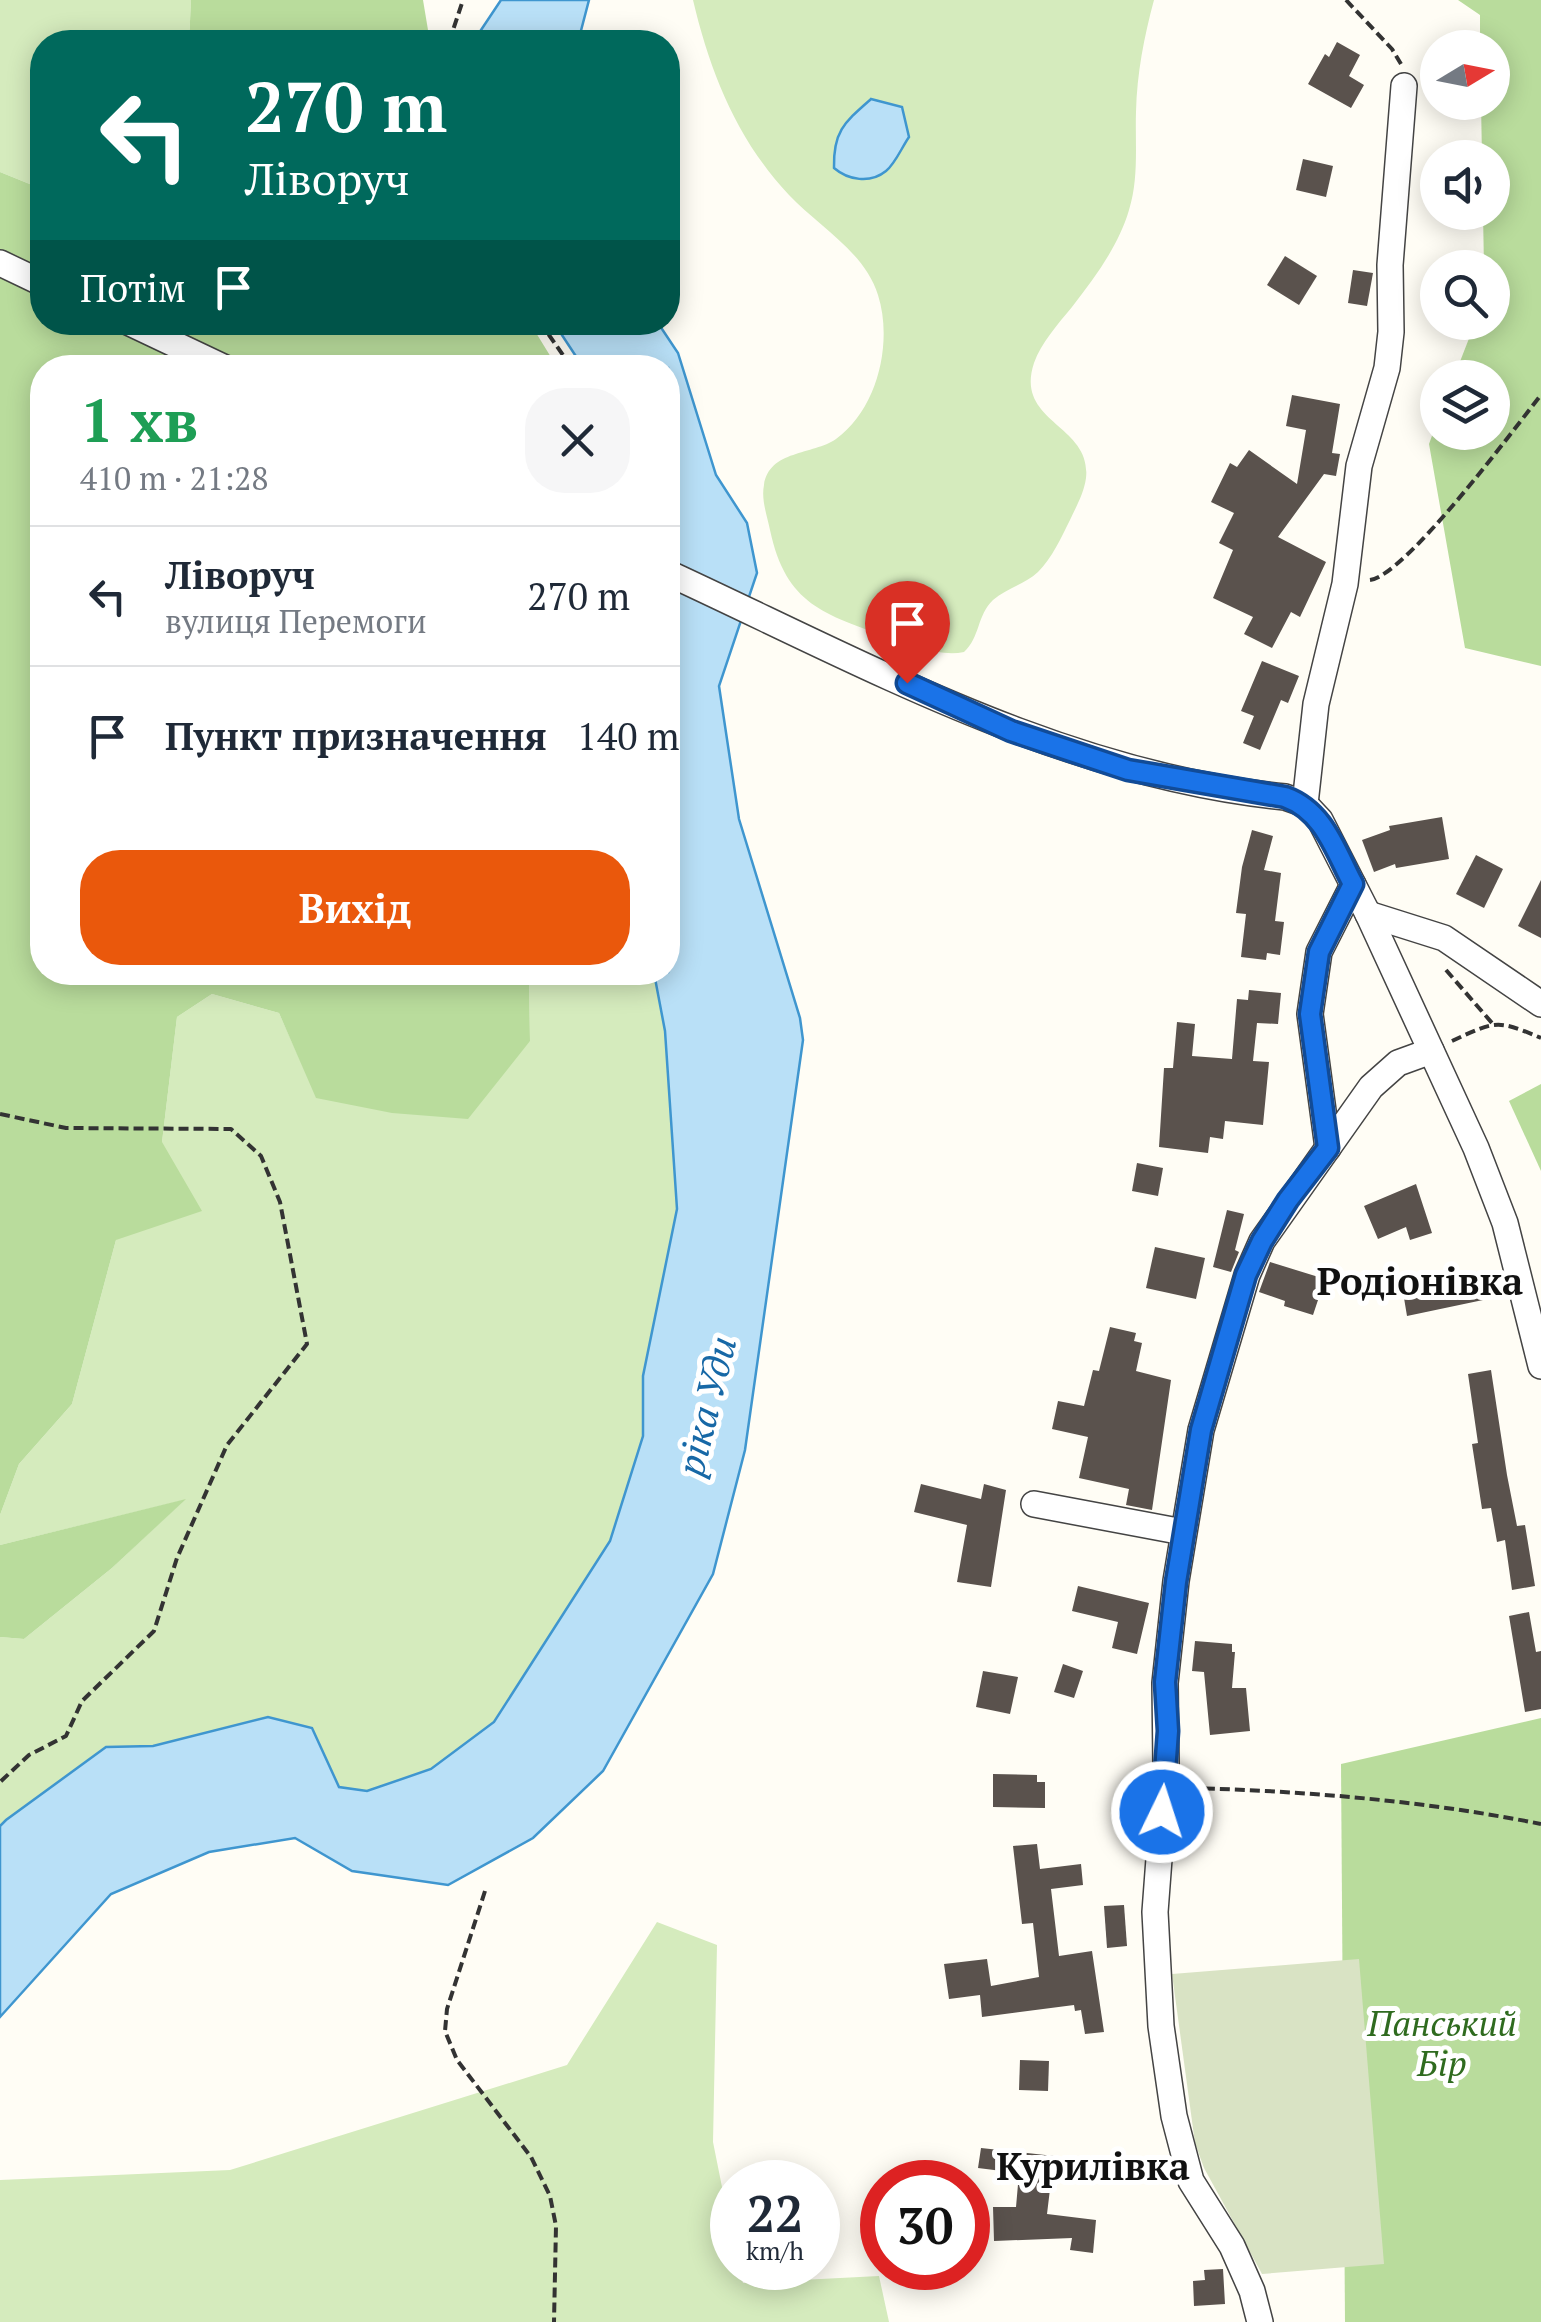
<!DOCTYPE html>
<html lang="uk">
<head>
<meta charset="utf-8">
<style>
	:root { --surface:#fff; --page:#f6f6f7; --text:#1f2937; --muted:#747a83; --line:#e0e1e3; --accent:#ea580c }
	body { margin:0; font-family:"PT Serif",serif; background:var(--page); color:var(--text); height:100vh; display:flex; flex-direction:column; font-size:38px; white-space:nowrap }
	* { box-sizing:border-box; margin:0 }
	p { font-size:32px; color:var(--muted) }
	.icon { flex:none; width:55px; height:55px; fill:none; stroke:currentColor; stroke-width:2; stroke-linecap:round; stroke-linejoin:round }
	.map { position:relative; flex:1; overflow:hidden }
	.panel { position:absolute; left:30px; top:355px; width:650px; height:630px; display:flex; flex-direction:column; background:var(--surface); border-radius:40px; box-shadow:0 5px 25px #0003 }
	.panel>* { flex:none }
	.hud { position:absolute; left:30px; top:30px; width:650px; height:305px; border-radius:40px; box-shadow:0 5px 25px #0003; background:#00695c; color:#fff; overflow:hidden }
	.needle { width:65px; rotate:80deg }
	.buttons { position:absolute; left:1420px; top:30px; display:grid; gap:20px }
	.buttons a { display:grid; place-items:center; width:90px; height:90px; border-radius:50%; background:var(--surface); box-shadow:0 5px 25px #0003; font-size:50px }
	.speed { position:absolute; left:710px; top:2160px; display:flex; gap:20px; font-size:50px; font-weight:700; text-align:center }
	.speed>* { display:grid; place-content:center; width:130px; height:130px; border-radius:50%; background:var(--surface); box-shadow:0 5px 25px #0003; line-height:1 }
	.speed small { font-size:25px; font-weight:400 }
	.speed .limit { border:15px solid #d22; background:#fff; color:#111 }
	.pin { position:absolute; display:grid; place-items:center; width:85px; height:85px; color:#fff; margin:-102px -42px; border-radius:50% 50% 50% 0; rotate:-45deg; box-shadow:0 0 10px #0007 }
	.pin .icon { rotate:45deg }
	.me { position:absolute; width:110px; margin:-55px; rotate:4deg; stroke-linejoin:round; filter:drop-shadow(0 0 8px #0008) }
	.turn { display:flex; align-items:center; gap:35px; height:210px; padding:0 50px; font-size:45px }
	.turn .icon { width:130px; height:130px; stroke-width:2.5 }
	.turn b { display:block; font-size:70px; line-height:85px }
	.then { display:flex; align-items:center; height:95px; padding:0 50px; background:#0003; gap:20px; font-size:38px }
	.round { display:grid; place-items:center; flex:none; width:105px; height:105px; border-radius:40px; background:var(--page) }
	.head { display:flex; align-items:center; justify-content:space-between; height:170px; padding:0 50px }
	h1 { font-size:60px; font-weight:700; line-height:75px; color:#1e9e55 }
	.cta { display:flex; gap:20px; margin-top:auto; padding:20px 50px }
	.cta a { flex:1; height:115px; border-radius:40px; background:var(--accent); color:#fff; font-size:40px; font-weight:700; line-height:115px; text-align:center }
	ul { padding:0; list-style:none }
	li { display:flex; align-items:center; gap:30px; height:140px; padding:0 50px; border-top:2px solid var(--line) }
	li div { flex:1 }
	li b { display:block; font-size:38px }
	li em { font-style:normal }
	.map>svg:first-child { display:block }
	.green { fill:#d5ebbd }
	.forest { fill:#b9dc9c }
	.cemetery { fill:#d9e3c4 }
	.water { fill:#b9e0f7; stroke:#3f96cf; stroke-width:2.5 }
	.building { fill:#5a524d }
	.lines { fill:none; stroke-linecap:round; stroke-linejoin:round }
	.minor-casing { stroke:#444; stroke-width:28 }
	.path { stroke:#333; stroke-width:4; stroke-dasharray:10 5; stroke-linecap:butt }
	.minor { stroke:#fff; stroke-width:25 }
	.route-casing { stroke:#114b97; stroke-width:25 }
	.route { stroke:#1a73e8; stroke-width:18 }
	.labels { text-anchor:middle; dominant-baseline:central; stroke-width:10; stroke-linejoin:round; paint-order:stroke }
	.park-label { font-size:35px; font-style:italic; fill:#2f6b1f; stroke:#fff }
	.neighbourhood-label { font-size:38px; font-weight:bold; fill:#111; stroke:#fff }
	.water-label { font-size:38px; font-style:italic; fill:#1768a6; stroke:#fff }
</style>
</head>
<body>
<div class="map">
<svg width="1541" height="2322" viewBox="0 0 1541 2322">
	<rect width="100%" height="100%" fill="#fffdf5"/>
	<g class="green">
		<polygon points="0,0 191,0 189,42 42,42 42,189 0,172"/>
		<path d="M693,0H1154C1144,37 1137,73 1136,112C1135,144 1139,178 1129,210C1118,247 1095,277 1072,307C1058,324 1041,343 1034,363C1014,423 1092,424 1086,478C1084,493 1076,507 1070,520C1061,538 1052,558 1038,572C1025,584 1007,588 993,600C977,615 980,638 964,652C940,657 913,645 890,638C824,614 786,605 770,530C767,515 761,500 764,485C769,450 813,455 836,439C878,409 893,342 878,295C865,252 818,226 789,195C737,140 710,72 693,0Z"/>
		<polygon points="529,973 654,973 665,1031 677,1209 643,1376 643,1436 610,1541 494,1722 431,1769 366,1791 338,1787 312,1728 268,1717 153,1746 106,1747 0,1826 0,1637 24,1639 112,1568 184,1500 0,1545 0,1515 19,1464 72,1404 116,1240 162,1142 177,1017 212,994 279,1013 317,1098 530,1041"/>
		<polygon points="657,1922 717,1945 713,2142 732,2237 732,2268 739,2268 743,2283 879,2276 889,2322 0,2322 0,2180 230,2170 567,2065"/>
	</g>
	<g class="forest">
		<polygon points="191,0 423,0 430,42 189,42"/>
		<polygon points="1458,0 1541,0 1541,666 1465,648 1429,444 1437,422 1438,432 1492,432 1492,378 1454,377 1475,323 1492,322 1492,268 1484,267 1483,213 1492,212 1492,158 1482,157 1481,103 1492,102 1492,48 1480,47 1480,15"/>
		<polygon points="0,172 42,189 42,322 530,323 557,367 42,368 42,972 529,973 530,1041 468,1119 392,1113 316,1098 279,1013 212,994 177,1017 162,1142 202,1211 116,1240 72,1404 19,1464 0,1515"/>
		<polygon points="1541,1084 1541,1171 1509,1101"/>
		<polygon points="186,1499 112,1568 24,1639 0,1637 0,1545"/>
		<polygon points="1541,1718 1541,2322 1345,2322 1341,1764"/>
	</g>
	<polygon class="cemetery" points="1359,1959 1384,2264 1262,2274 1204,2168 1195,2143 1172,1974"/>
	<g class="water">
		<polygon points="501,0 589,0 578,42 477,42 479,33"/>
		<path d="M871,99L902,107L909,137C902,147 895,164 886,171C870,184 848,180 834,168C833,131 845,122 871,99Z"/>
		<polygon points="554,323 658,323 678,353 716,475 747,523 757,573 719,686 739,819 800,1018 803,1040 745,1450 713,1574 603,1771 533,1838 448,1885 352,1871 295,1838 209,1852 111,1894 0,2017 0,1826 6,1820 106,1747 153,1746 268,1717 312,1728 339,1787 367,1791 431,1769 494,1722 610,1541 643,1436 643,1376 677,1209 665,1031 654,973 668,972 668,368 583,367"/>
	</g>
	<g class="building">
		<polygon points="1337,42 1360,55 1349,76 1364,85 1351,108 1308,84 1325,54 1329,57"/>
		<polygon points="1303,159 1333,166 1326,197 1296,190"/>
		<polygon points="1285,256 1317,276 1299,305 1267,285"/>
		<polygon points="1353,270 1373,273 1367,306 1348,303"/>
		<polygon points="1292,395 1340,404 1332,453 1340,454 1336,476 1324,474 1278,537 1326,562 1300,617 1291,612 1272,648 1244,634 1253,617 1213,598 1233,550 1219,543 1234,513 1211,502 1230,463 1237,467 1249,450 1297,484 1306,430 1286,426"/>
		<polygon points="1262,661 1299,676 1288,703 1281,700 1260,750 1243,743 1254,716 1241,711"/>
		<polygon points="1442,817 1449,859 1396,868 1395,864 1374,872 1362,840 1390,830 1389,826"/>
		<polygon points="1252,830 1273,836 1264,870 1281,873 1275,921 1284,922 1280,955 1267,953 1266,960 1241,957 1246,914 1236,913 1242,867"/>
		<polygon points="1476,855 1503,869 1484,908 1456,894"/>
		<polygon points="1541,880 1541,938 1518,926"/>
		<polygon points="1249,990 1281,993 1278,1024 1257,1023 1253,1061 1269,1062 1263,1125 1225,1121 1223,1139 1210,1137 1208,1153 1159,1147 1164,1068 1173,1068 1177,1022 1195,1024 1192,1056 1232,1059 1237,999 1248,1000"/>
		<polygon points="1137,1163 1163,1168 1158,1196 1132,1191"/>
		<polygon points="1416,1184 1432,1233 1410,1240 1406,1227 1378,1239 1364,1206"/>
		<polygon points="1227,1210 1244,1214 1235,1250 1239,1252 1231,1272 1213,1267"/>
		<polygon points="1155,1247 1205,1258 1196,1299 1146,1288"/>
		<polygon points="1270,1262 1325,1279 1313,1315 1284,1306 1285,1301 1259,1292"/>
		<polygon points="1476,1271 1483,1300 1407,1316 1404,1298 1435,1293 1432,1281"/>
		<polygon points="1110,1327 1136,1333 1134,1341 1142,1343 1136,1371 1171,1380 1152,1510 1126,1505 1129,1489 1079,1478 1088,1437 1052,1429 1058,1401 1084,1406 1093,1370 1099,1371"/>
		<polygon points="1491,1370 1507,1475 1517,1526 1525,1525 1535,1586 1512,1590 1505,1540 1497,1542 1491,1508 1482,1509 1472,1444 1478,1443 1468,1374"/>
		<polygon points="921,1484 981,1499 984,1484 1006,1490 991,1587 957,1582 967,1525 914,1512"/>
		<polygon points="1078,1586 1149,1603 1137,1654 1112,1648 1118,1622 1072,1611"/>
		<polygon points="1529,1612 1536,1652 1541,1651 1541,1709 1525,1712 1509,1616"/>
		<polygon points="1195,1641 1232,1644 1232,1652 1235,1652 1232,1688 1246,1688 1250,1731 1210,1735 1204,1672 1192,1671"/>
		<polygon points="1063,1664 1083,1671 1074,1698 1054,1692"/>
		<polygon points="983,1671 1018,1677 1010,1714 976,1707"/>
		<polygon points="993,1774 1037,1775 1037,1782 1045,1782 1045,1808 993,1807"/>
		<polygon points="1037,1844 1040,1869 1081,1864 1083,1885 1051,1889 1059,1956 1092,1951 1104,2032 1085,2034 1081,2010 1075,2011 1074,2005 982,2017 980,1995 949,1999 944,1964 987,1959 991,1986 1039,1977 1033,1923 1022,1924 1013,1846"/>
		<polygon points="1124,1905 1127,1946 1107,1948 1104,1906"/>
		<polygon points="1020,2060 1049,2061 1048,2091 1019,2090"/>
		<polygon points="981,2148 1054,2156 1047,2214 1096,2220 1093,2253 1070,2250 1072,2238 994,2241 993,2207 1016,2207 1019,2173 978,2168"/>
		<polygon points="1223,2269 1225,2304 1194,2306 1193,2281 1205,2280 1204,2270"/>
	</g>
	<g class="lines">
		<g class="minor-casing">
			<g id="minor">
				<polyline points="0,263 42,283"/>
				<polyline points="128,322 225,368"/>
				<path d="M668,573C867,665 1063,775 1285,797L1305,804L1320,820L1368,914L1476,1148L1505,1223L1541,1366"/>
				<polyline points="1305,804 1316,704 1345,584 1359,466 1387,368 1391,332 1390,265 1404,86"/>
				<polyline points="1368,914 1444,938 1541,1004"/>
				<polyline points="1328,1148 1310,1014 1319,952 1353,885"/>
				<polyline points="1034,1504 1183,1532"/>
				<polyline points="1260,2322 1252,2291 1232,2246 1191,2181 1174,2116 1161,2026 1155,1912 1166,1766 1165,1683 1176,1581 1201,1430 1247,1275 1262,1241 1371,1087 1398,1063 1431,1051"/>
			</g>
		</g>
		<g class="path">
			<polyline points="1346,0 1392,49 1401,64"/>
			<polyline points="449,42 463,0"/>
			<polyline points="540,322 572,368"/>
			<path d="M1370,580C1406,575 1513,430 1541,395"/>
			<polyline points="1446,970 1492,1023"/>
			<path d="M1452,1041C1495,1021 1497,1019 1541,1038"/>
			<polyline points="0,1114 66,1128 231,1129 261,1156 280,1202 307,1344 227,1445 177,1558 154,1631 82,1701 66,1736 29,1755 0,1782"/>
			<path d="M1190,1788C1306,1791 1426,1801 1541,1824"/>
			<polyline points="485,1891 447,2009 445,2031 457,2060 531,2157 550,2196 556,2226 554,2322"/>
		</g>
		<use href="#minor" class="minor"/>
	</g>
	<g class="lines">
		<g class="route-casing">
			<path id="route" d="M907,683L1011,731L1128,770L1285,797C1324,811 1335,850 1353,884L1319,952L1310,1014L1328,1148L1288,1200L1262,1241L1246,1275L1201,1430L1176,1582L1165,1682L1168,1731L1162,1812"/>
		</g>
		<use href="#route" class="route"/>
	</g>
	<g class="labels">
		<g class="park-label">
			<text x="1442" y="2023">Панський<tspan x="1442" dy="40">Бір</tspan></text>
		</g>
		<g class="neighbourhood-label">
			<text x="1420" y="1281">Родіонівка</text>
			<text x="1093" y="2166">Курилівка</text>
		</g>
		<g class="water-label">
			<text transform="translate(706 1406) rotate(-76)">ріка Уди</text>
		</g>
	</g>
</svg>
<div class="buttons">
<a><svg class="needle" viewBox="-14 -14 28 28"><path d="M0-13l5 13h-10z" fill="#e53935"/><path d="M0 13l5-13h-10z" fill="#747a83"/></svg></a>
<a><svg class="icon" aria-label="sound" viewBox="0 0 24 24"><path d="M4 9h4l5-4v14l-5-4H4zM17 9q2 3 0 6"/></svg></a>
<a><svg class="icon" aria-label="search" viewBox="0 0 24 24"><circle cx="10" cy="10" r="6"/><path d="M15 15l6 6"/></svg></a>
<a><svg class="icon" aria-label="layers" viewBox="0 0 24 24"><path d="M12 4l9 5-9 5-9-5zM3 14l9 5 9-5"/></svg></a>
</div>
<div class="speed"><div>22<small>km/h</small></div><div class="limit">30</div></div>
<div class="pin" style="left:907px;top:683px;background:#d93025"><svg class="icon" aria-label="arrive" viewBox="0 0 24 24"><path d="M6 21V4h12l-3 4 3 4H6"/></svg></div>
<svg class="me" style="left:1162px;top:1812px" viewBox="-20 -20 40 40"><circle r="17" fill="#1a73e8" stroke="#fff" stroke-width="3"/><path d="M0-11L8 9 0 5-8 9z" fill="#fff"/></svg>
<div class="hud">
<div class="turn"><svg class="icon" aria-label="left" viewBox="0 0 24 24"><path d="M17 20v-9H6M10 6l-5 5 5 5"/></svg><div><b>270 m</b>Ліворуч</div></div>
<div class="then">Потім<svg class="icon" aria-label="arrive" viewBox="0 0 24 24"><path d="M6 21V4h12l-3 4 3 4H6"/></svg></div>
</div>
<section class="panel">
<div class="head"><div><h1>1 хв</h1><p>410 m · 21:28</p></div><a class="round"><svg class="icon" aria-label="close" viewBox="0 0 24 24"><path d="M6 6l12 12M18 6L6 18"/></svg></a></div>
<ul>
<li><svg class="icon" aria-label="left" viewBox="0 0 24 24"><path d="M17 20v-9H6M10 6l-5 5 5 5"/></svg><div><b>Ліворуч</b><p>вулиця Перемоги</p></div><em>270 m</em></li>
<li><svg class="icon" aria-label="arrive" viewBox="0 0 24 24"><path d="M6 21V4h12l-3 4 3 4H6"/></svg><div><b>Пункт призначення</b></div><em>140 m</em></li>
</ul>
<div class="cta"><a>Вихід</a></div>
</section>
</div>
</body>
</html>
